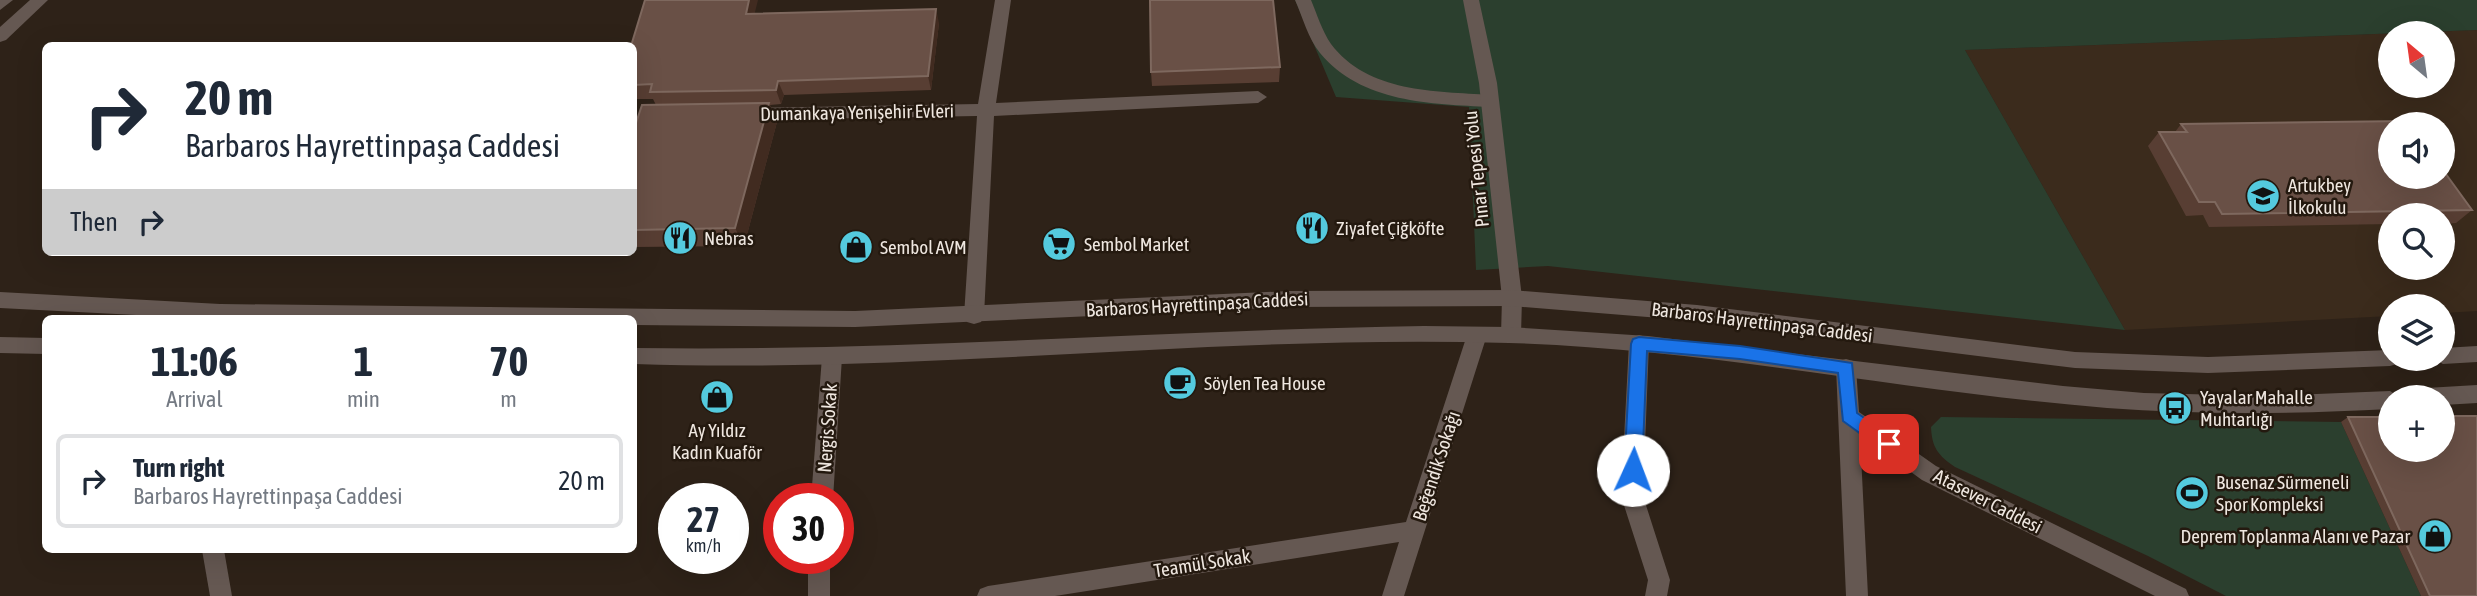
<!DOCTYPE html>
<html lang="en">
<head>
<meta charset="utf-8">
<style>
	:root { --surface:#fff; --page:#f6f6f7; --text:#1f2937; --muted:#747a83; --line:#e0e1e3 }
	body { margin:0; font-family:"Asap Condensed",sans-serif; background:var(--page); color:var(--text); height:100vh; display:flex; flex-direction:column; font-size:26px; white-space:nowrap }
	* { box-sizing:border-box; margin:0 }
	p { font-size:23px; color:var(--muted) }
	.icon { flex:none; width:38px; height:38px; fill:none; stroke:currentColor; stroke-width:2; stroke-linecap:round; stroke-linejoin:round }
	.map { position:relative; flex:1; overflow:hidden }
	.details { position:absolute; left:42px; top:315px; width:595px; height:238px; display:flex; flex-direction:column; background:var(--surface); border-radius:10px; box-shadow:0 7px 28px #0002 }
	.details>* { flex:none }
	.banner { position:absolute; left:42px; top:42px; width:595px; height:214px; border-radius:10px; box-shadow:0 7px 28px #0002; background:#fff; color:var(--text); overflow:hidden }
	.needle { width:46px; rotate:331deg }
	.buttons { position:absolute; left:2378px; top:21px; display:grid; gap:14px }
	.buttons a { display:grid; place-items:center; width:77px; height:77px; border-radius:50%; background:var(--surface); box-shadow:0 7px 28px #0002; font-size:35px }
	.speed { position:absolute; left:658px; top:483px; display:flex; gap:14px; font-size:35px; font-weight:700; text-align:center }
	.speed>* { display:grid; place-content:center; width:91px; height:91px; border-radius:50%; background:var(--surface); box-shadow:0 7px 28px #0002; line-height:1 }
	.speed small { font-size:18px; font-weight:400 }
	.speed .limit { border:10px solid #d22; background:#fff; color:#111 }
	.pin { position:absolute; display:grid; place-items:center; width:60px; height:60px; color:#fff; margin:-30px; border-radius:14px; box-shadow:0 4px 10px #0006 }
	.me { position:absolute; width:77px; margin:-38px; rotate:2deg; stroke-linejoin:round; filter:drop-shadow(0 0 5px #0008) }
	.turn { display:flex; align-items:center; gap:24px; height:147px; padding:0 28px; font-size:32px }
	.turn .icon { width:91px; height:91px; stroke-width:2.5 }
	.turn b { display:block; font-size:49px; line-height:60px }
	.then { display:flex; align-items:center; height:66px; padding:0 28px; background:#0003; gap:14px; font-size:26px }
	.eta { display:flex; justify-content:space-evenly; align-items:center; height:119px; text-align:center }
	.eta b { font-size:42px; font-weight:700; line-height:49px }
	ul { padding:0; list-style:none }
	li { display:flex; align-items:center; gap:21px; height:94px; margin:0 14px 10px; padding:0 14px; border:4px solid var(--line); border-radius:10px }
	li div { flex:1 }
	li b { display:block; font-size:26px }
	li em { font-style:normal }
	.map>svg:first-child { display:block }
	.built { fill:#3b2b1c; fill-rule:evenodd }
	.green { fill:#2b3f2e }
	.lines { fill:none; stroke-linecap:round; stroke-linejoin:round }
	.service { fill:#655852; fill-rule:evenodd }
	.minor { fill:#655852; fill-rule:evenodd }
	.tertiary { fill:#655852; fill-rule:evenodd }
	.wall { fill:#583e33 }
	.shaded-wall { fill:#412b20 }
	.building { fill:#695046; stroke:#7e685e; stroke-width:2 }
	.route { fill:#1a73e8; stroke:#114b97; stroke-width:2 }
	.labels { text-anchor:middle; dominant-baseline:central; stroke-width:5; stroke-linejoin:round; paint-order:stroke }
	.street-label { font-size:19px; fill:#efe7e0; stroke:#24190f }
	.poi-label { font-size:19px; fill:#efe7e0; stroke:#24190f; text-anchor:start }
</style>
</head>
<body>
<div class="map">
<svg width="2477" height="596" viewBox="0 0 2477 596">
	<rect width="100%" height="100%" fill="#2e2218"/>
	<path class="built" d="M2477,30V311L2443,313V306H2390V316L2125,330L1965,50ZM2390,33H2443V86H2390ZM2390,124H2443V177H2390ZM2390,215H2443V268H2390Z"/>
	<g class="green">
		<polygon points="1295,0 2477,0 2477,30 1965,50 2125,330 1548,266 1476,270 1469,107 1336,97"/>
		<path d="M1941,417L2341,422L2421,596H2226L2148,556L1955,467C1938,455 1932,448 1931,427Z"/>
	</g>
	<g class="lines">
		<g class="service">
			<polygon points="995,0 1011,0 996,103 1258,91 1267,97 1258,103 994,116 984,316 981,322 974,324 967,322 964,316 977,116 747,120 741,118 738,114 741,110 747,108 978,104"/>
			<path d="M1295,0H1311C1317,14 1322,31 1331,44C1368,93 1435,91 1490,95L1499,101L1490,107C1432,104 1361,103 1320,53C1308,38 1303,18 1295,0Z"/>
		</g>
		<g class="minor">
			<polygon points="0,0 13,0 0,10"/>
			<polygon points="30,0 48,0 6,40 0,42 0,27"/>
			<polygon points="1463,0 1479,0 1497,83 1522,298 1521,335 1518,341 1511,343 1504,341 1501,335 1502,298 1479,83"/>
			<polygon points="1477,327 1484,329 1487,335 1404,596 1382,596 1399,542 1055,596 977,596 980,589 988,586 1406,522 1467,335 1470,329"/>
			<polygon points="1639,335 1646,337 1649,343 1643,496 1670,580 1667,596 1645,596 1648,580 1621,496 1629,343 1632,337"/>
			<polygon points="832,349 839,351 842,357 833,499 811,499 822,357 825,351"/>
			<polygon points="1846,359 1853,361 1856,367 1859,412 1936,466 2186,589 2189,596 2155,596 1922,480 1860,435 1868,596 1846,596 1836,367 1839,361"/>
			<polygon points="202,550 224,550 232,596 210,596"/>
			<rect x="808" y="558" width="22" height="38"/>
		</g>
		<g class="tertiary">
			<polygon points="1512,290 1697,305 2075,352 2208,357 2390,350 2390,359 2400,359 2397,364 2390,366 2208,373 2075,368 1697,321 1512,306 1290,307 855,327 634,325 634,318 194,318 0,308 0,292 220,304 855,311 1290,291"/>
			<path d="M1424,326L1509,327L1648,336L2063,386L2144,393L2268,396L2390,391L2399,397H2390V409C2296,414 2201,415 2107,408C1907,392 1710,349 1509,343C1217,334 926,374 634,364V348C898,352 1160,330 1424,326Z"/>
			<polygon points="0,337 46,338 46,354 0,353"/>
			<polygon points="2477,346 2477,362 2443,364 2434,359 2443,359 2443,348"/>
			<polygon points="2477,385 2477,403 2443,405 2443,397 2416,397 2419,391 2426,388"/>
		</g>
	</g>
	<g class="wall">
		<polygon points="755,14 939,23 931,90 784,95 781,104 770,105 777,122 744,246 634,247 634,129 656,105 653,99 634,99 634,46"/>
		<polygon points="1280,67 1279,82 1152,86 1151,72"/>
		<polygon points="2181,124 2472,210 2456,223 2443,224 2443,215 2390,215 2390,224 2209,227 2203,215 2186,216 2148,146 2159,132 2175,132"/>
		<polygon points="2348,417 2477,596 2421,596 2341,422"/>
	</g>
	<g class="shaded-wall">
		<polygon points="749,0 758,0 751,28 746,14"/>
		<polygon points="936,9 939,23 931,90 928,76"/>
		<polygon points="778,81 784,95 781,104 776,90"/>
		<polygon points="769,103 777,122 744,246 735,228"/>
	</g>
	<g class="building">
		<polygon points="645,0 749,0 746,14 936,9 928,76 778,81 776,90 650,92 652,84 634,85 634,46 631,46"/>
		<polygon points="1150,0 1273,0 1280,67 1151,72"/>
		<polygon points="769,103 735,228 634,230 634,129 642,105"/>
		<polygon points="2408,121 2411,124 2390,124 2390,177 2443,177 2443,170 2472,210 2222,214 2215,202 2199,202 2159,132 2187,132 2181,124"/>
		<polygon points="2443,416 2477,416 2477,596 2430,596 2348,417 2390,417 2390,450 2443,450"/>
	</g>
	<polygon class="route" points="1639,337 1740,346 1852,363 1857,413 1895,439 1897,444 1895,450 1889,452 1883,450 1843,421 1838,373 1740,359 1647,351 1642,470 1639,476 1633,478 1627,476 1624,470 1631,344 1633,339"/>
	<defs>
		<g id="school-disc" transform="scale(1.75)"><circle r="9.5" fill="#54cade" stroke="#24190f"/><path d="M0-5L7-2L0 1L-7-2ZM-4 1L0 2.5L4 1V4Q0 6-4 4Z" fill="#111"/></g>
		<g id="restaurant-disc" transform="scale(1.75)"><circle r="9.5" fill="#54cade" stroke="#24190f"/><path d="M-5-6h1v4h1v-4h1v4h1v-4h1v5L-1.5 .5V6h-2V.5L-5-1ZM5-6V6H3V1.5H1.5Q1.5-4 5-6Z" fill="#111"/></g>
		<g id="supermarket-disc" transform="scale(1.75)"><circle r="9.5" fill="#54cade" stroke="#24190f"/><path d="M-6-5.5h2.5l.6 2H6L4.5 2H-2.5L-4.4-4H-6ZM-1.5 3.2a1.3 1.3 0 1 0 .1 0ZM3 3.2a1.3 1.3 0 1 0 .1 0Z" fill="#111"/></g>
		<g id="shop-disc" transform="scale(1.75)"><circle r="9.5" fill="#54cade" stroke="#24190f"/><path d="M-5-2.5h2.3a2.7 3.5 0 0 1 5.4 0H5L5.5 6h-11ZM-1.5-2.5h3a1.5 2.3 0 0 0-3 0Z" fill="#111"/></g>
		<g id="cafe-disc" transform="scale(1.75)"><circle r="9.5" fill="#54cade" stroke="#24190f"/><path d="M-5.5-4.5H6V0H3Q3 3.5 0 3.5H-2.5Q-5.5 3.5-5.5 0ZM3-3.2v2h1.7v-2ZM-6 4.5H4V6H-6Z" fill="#111"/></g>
		<g id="bus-disc" transform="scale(1.75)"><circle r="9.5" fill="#54cade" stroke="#24190f"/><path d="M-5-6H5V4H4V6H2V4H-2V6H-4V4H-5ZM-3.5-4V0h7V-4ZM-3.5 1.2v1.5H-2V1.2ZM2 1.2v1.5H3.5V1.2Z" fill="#111"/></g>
		<g id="stadium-disc" transform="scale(1.75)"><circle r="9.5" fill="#54cade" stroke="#24190f"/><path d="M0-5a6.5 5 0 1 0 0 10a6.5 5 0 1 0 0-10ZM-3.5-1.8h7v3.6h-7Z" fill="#111"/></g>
	</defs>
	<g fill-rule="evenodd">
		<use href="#school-disc" x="2263" y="196"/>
		<use href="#restaurant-disc" x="1312" y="228"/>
		<use href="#restaurant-disc" x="680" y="238"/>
		<use href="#supermarket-disc" x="1059" y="244"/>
		<use href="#shop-disc" x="856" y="247"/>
		<use href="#cafe-disc" x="1180" y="383"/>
		<use href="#shop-disc" x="717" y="397"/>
		<use href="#bus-disc" x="2175" y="408"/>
		<use href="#stadium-disc" x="2192" y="493"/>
		<use href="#shop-disc" x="2435" y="536"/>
	</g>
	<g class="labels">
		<g class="street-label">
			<text transform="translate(857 112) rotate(-1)">Dumankaya Yenişehir Evleri</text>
			<text transform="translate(1476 169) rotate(-96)">Pınar Tepesi Yolu</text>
			<text transform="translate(1197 304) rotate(-3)">Barbaros Hayrettinpaşa Caddesi</text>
			<text transform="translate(1762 322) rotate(7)">Barbaros Hayrettinpaşa Caddesi</text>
			<text transform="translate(827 428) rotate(-86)">Nergis Sokak</text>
			<text transform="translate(1436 466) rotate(-72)">Beğendik Sokağı</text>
			<text transform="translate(1988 501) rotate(27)">Atasever Caddesi</text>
			<text transform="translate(1202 563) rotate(-9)">Teamül Sokak</text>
		</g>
		<g class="poi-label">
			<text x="2288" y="185">Artukbey<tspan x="2288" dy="22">İlkokulu</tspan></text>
			<text x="1336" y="228">Ziyafet Çiğköfte</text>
			<text x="704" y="238">Nebras</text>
			<text x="1084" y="244">Sembol Market</text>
			<text x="880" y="247">Sembol AVM</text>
			<text x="1204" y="383">Söylen Tea House</text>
			<text x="2200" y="397">Yayalar Mahalle<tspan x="2200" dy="22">Muhtarlığı</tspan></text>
			<text x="717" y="430" text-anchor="middle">Ay Yıldız<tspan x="717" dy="22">Kadın Kuaför</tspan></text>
			<text x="2216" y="482">Busenaz Sürmeneli<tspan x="2216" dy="22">Spor Kompleksi</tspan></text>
			<text x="2410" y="536" text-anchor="end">Deprem Toplanma Alanı ve Pazar</text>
		</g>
	</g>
</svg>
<div class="buttons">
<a><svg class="needle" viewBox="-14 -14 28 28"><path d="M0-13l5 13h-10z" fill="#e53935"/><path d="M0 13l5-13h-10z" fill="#747a83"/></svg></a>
<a><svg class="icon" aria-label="sound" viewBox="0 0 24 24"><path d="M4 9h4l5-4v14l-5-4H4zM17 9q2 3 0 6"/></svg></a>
<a><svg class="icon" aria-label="search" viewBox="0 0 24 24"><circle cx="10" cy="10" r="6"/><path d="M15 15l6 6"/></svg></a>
<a><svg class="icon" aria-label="layers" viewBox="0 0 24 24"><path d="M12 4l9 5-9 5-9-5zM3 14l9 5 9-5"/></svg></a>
<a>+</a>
</div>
<div class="speed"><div>27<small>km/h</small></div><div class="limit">30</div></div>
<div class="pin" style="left:1889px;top:444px;background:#d93025"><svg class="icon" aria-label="arrive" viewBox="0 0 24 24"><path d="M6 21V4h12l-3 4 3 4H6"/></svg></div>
<svg class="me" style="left:1633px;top:470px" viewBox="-20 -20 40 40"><circle r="19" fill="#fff"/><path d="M0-13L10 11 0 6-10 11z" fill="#1a73e8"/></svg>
<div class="banner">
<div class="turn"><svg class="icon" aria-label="right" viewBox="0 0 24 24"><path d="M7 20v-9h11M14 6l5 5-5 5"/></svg><div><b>20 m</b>Barbaros Hayrettinpaşa Caddesi</div></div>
<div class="then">Then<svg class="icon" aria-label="right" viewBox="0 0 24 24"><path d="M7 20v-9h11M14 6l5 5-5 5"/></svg></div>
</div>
<section class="details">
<div class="eta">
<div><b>11:06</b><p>Arrival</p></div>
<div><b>1</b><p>min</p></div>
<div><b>70</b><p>m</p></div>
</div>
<ul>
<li><svg class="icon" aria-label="right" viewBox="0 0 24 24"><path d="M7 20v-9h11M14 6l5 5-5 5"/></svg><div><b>Turn right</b><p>Barbaros Hayrettinpaşa Caddesi</p></div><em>20 m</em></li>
</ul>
</section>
</div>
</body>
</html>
